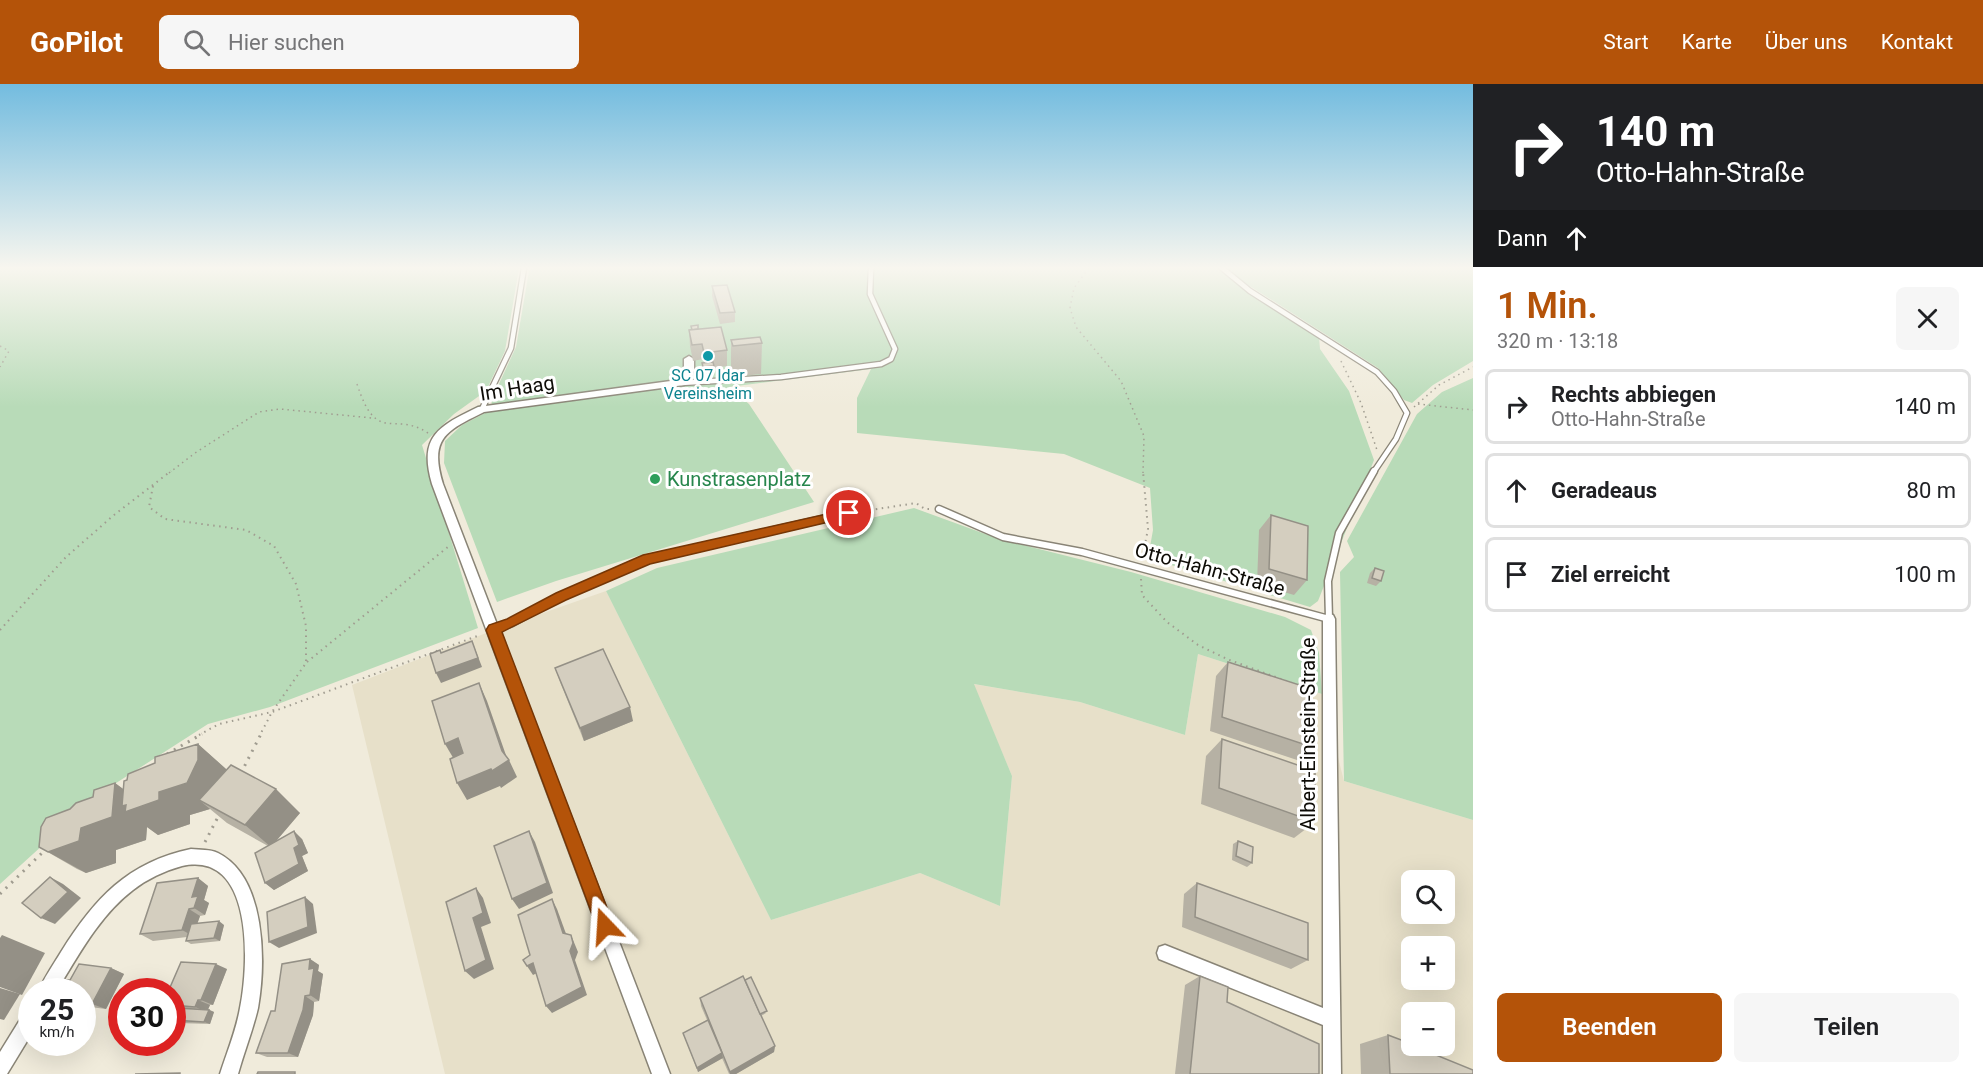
<!DOCTYPE html>
<html lang="de">
<head>
<meta charset="utf-8">
<style>
	:root { --surface:#fff; --page:#f6f6f6; --text:#202124; --muted:#757577; --line:#e0e0e0; --accent:#b45309 }
	body { margin:0; font-family:Roboto,sans-serif; background:var(--page); color:var(--text); height:100vh; display:flex; flex-direction:column; font-size:22px; white-space:nowrap }
	* { box-sizing:border-box; margin:0 }
	p { font-size:20px; color:var(--muted) }
	.icon { flex:none; width:33px; height:33px; fill:none; stroke:currentColor; stroke-width:2; stroke-linecap:round; stroke-linejoin:round }
	.map { position:relative; flex:1; overflow:hidden }
	.panel { display:flex; flex-direction:column; background:var(--surface); width:510px }
	.panel>* { flex:none }
	.guide { background:#202124; color:#fff; overflow:hidden }
	.tools { position:absolute; left:1401px; top:786px; display:grid; gap:12px }
	.tools a { display:grid; place-items:center; width:54px; height:54px; border-radius:9px; background:var(--surface); box-shadow:0 6px 24px #0002; font-size:30px }
	.speed { position:absolute; left:18px; top:894px; display:flex; gap:12px; font-size:30px; font-weight:700; text-align:center }
	.speed>* { display:grid; place-content:center; width:78px; height:78px; border-radius:50%; background:var(--surface); box-shadow:0 6px 24px #0002; line-height:1 }
	.speed small { font-size:15px; font-weight:400 }
	.speed .limit { border:9px solid #d22; background:#fff; color:#111 }
	.pin { position:absolute; display:grid; place-items:center; width:51px; height:51px; color:#fff; margin:-26px; border:3px solid #fff; border-radius:50%; box-shadow:0 2px 6px #0007 }
	.me { position:absolute; width:66px; margin:-33px; rotate:340deg; stroke-linejoin:round; filter:drop-shadow(0 0 4px #0008) }
	.turn { display:flex; align-items:center; gap:21px; height:126px; padding:0 24px; font-size:27px }
	.turn .icon { width:78px; height:78px; stroke-width:2.5 }
	.turn b { display:block; font-size:42px; line-height:51px }
	.then { display:flex; align-items:center; height:57px; padding:0 24px; background:#0003; gap:12px; font-size:22px }
	.round { display:grid; place-items:center; flex:none; width:63px; height:63px; border-radius:9px; background:var(--page) }
	.summary { display:flex; align-items:center; justify-content:space-between; height:102px; padding:0 24px }
	h1 { font-size:36px; font-weight:600; line-height:45px; color:var(--accent) }
	.button { display:flex; gap:12px; margin-top:auto; padding:12px 24px }
	.button a { flex:1; height:69px; border-radius:9px; background:var(--accent); color:#fff; font-size:24px; font-weight:600; line-height:69px; text-align:center }
	.button a+a { background:var(--page); color:var(--text) }
	ul { padding:0; list-style:none }
	li { display:flex; align-items:center; gap:18px; height:75px; margin:0 12px 9px; padding:0 12px; border:3px solid var(--line); border-radius:9px }
	li div { flex:1 }
	li b { display:block; font-size:22px }
	li em { font-style:normal }
	header { display:flex; align-items:center; gap:36px; box-sizing:border-box; height:84px; padding:0 30px; background:var(--accent); color:#fff }
	header strong { font-size:28px }
	nav { display:flex; gap:33px; margin-inline-start:auto; font-size:21px }
	.search { width:420px; height:54px; background:var(--page); display:flex; align-items:center; gap:15px; box-sizing:border-box; padding:0 21px; border-radius:9px; color:var(--muted); font-size:22px }
	main { display:flex; flex:1; min-height:0 }
	.map>svg:first-child { display:block }
	.built { fill:#e7e0c9; fill-rule:evenodd }
	.green { fill:#b8dbb8 }
	.lines { fill:none; stroke-linecap:round; stroke-linejoin:round }
	.lane-far1-casing { stroke:#898476; stroke-width:7 }
	.lane-casing { stroke:#898476; stroke-width:9 }
	.street-casing { stroke:#898476; stroke-width:3 }
	.path-far2 { stroke:#a09c90; stroke-width:1.5; stroke-dasharray:1.5 4; stroke-linecap:butt }
	.path-far1 { stroke:#a09c90; stroke-width:2; stroke-dasharray:1.5 4.5; stroke-linecap:butt }
	.path { stroke:#a09c90; stroke-width:3; stroke-dasharray:2 6; stroke-linecap:butt }
	.lane-far1 { stroke:#fff; stroke-width:4.5 }
	.lane { stroke:#fff; stroke-width:6 }
	.street { fill:#fff; fill-rule:evenodd }
	.wall { fill:#b6b1a4 }
	.shaded-wall { fill:#949086 }
	.building { fill:#d4cebf; stroke:#949086; stroke-width:1.5 }
	.route { fill:#b45309; stroke:#753606; stroke-width:1.5 }
	.culture-dot { fill:#0f9aa8; stroke:#fff; stroke-width:2 }
	.leisure-dot { fill:#2e9e5b; stroke:#fff; stroke-width:2 }
	.labels { text-anchor:middle; dominant-baseline:central; stroke-width:6; stroke-linejoin:round; paint-order:stroke }
	.far-culture-label { font-size:16px; fill:#0d838f; stroke:#fff }
	.street-label { font-size:20px; fill:#0d0b06; stroke:#fff }
	.leisure-label { font-size:20px; fill:#27864d; stroke:#fff; text-anchor:start }
</style>
</head>
<body>
<header>
<strong>GoPilot</strong>
<div class="search"><svg class="icon" aria-label="search" viewBox="0 0 24 24"><circle cx="10" cy="10" r="6"/><path d="M15 15l6 6"/></svg>Hier suchen</div>
<nav><a>Start</a><a>Karte</a><a>Über uns</a><a>Kontakt</a></nav>
</header>
<main>
<div class="map">
<svg width="1473" height="990" viewBox="0 0 1473 990">
	<rect width="100%" height="100%" fill="#f0ebdb"/>
	<path class="built" d="M606,507L771,836L920,789L1000,822L1012,692L973,600L1080,618L1185,651L1198,570L1322,610L1344,697L1473,736V990H445L352,601L494,546ZM1412,796H1444V830H1412ZM1412,862H1444V896H1412ZM1412,928H1444V962H1412Z"/>
	<g class="green">
		<polygon points="0,184 519,184 505,267 486,307 454,330 422,361 478,544 270,623 208,640 99,710 0,800"/>
		<polygon points="533,184 1218,184 1252,212 1319,253 1320,265 1349,307 1374,376 1318,517 1310,523 1148,474 1153,446 1150,404 1064,370 857,349 857,314 871,285 729,303 749,320 814,418 556,497 497,518 444,379 445,357 462,341 491,326 492,315 516,263 529,187"/>
		<polygon points="1228,184 1473,184 1473,277 1433,301 1412,319 1404,316 1378,284 1239,195"/>
		<polygon points="1473,294 1473,736 1344,697 1340,488 1354,473 1347,457 1417,330 1442,308"/>
		<polygon points="914,424 999,455 1131,488 1285,533 1311,546 1319,569 1322,610 1198,570 1185,651 1080,618 974,600 1012,692 1000,822 920,789 771,836 606,507 657,484"/>
	</g>
	<g class="lines">
		<g class="lane-far1-casing">
			<g id="lane-far1">
				<polyline points="1222,184 1250,207 1377,288 1394,307 1407,329 1396,355 1373,389"/>
				<polyline points="681,299 781,293 881,280 891,275 895,265 870,210 871,184"/>
				<polyline points="482,325 511,264 524,184"/>
			</g>
		</g>
		<g class="lane-casing">
			<g id="lane">
				<polyline points="939,425 1003,453 1082,468 1329,535 1328,497 1339,449 1374,387"/>
				<polyline points="494,546 512,539 561,512 647,475 849,429"/>
			</g>
		</g>
		<g class="street-casing">
			<g id="street">
				<path d="M689,272L694,275V287L684,301L484,328C446,347 429,354 443,400L670,990H652L432,400C418,352 439,342 478,323L678,296L684,287V275Z"/>
				<polygon points="1329,530 1333,531 1335,535 1341,990 1323,990 1323,941 1159,875 1157,869 1159,863 1165,861 1323,924 1323,535 1325,531"/>
				<path d="M191,765C200,766 210,765 218,769C266,793 266,878 258,924C253,946 244,968 238,990H220C227,968 236,947 240,924C249,880 254,766 182,782C164,787 147,795 133,806C99,832 78,872 56,908H38C44,894 53,881 61,868C94,815 128,778 191,765Z"/>
				<polygon points="32,924 32,949 7,990 0,990 0,968 26,926"/>
			</g>
		</g>
		<g class="path-far2">
			<polyline points="1089,184 1074,204 1070,224 1076,243 1121,297 1144,352 1143,389"/>
			<polyline points="0,262 9,267 0,283"/>
			<polyline points="1341,277 1361,319 1377,366"/>
			<path d="M357,300C377,362 393,326 428,349"/>
			<polyline points="1418,320 1473,326"/>
			<polyline points="1414,323 1439,301 1473,283"/>
			<polyline points="169,389 195,369 259,328 280,325 372,334"/>
		</g>
		<g class="path-far1">
			<polyline points="153,402 149,423 165,435 246,446 274,462 296,500 306,542 306,579 272,628 260,651"/>
			<polyline points="858,428 916,419 925,425 931,425"/>
			<polyline points="1142,475 1148,445 1143,387"/>
			<polyline points="1141,495 1142,511 1167,538 1198,561 1227,575 1297,601"/>
			<polyline points="0,546 66,473 114,431 171,387"/>
			<polyline points="307,578 449,462"/>
			<polyline points="199,651 219,640 272,628 480,551"/>
		</g>
		<g class="path">
			<polyline points="167,670 202,650"/>
			<polyline points="241,689 261,650"/>
			<polyline points="205,758 219,731"/>
			<polyline points="0,810 45,766"/>
		</g>
		<use href="#lane-far1" class="lane-far1"/>
		<use href="#lane" class="lane"/>
		<use href="#street" class="street"/>
	</g>
	<g class="wall">
		<polygon points="712,202 735,228 735,238 720,240 712,212"/>
		<polygon points="698,245 727,266 727,282 714,284 714,287 703,288 702,279 704,279 703,275 693,277 690,262 689,246"/>
		<polygon points="731,256 762,259 761,290 733,293 731,287"/>
		<polygon points="1271,431 1307,496 1294,511 1257,500 1259,446"/>
		<polygon points="1375,484 1381,497 1376,502 1367,499 1370,489"/>
		<polygon points="1228,578 1312,663 1297,676 1210,647 1216,592"/>
		<polygon points="555,584 633,637 584,657 560,598"/>
		<polygon points="1222,655 1315,738 1294,754 1201,720 1206,672"/>
		<polygon points="198,660 226,685 226,686 300,729 277,756 302,755 308,769 302,772 308,787 274,806 265,799 268,762 227,739 210,725 190,731 190,740 158,751 147,743 146,756 116,766 116,779 86,789 77,785 39,763 70,725 93,713 115,699 123,705 127,696 155,679"/>
		<polygon points="1238,757 1252,779 1247,783 1232,776 1233,760"/>
		<polygon points="198,794 208,802 204,816 209,819 205,831 200,832 197,840 224,841 220,857 191,860 186,857 187,853 153,857 140,850"/>
		<polygon points="1197,799 1308,876 1291,885 1182,843 1184,810"/>
		<polygon points="310,875 319,881 318,887 323,890 319,917 314,918 313,931 298,973 267,973 256,969 275,927"/>
		<polygon points="111,884 124,890 106,925 82,922 82,908 70,896"/>
		<polygon points="227,885 213,921 210,921 208,925 214,928 210,940 179,939 173,936 178,924 172,922 174,917 172,917 172,908"/>
		<polygon points="1200,892 1227,918 1319,990 1175,990 1185,901"/>
		<polygon points="700,914 766,929 761,932 775,962 774,968 736,990 729,990 722,974 698,988 683,949 707,936 701,922"/>
		<polygon points="1388,951 1473,990 1361,990 1360,960"/>
	</g>
	<g class="shaded-wall">
		<polygon points="472,557 482,583 441,599 436,589"/>
		<polygon points="479,599 487,617 508,677 509,676 517,693 501,704 500,702 467,716 457,699 502,667"/>
		<polygon points="630,623 633,637 584,657 580,644"/>
		<polygon points="458,654 468,672 455,677 445,660"/>
		<polygon points="198,660 226,685 226,701 199,716 210,725 190,731 190,740 158,751 147,743 146,756 116,766 116,779 86,789 48,768 81,744 115,699 145,721 159,708"/>
		<polygon points="276,705 300,729 271,763 245,741"/>
		<polygon points="294,747 302,755 308,769 302,772 308,787 274,806 265,799 294,764"/>
		<polygon points="529,747 535,758 553,809 519,825 512,815"/>
		<polygon points="50,793 63,800 81,814 55,840 41,834"/>
		<polygon points="198,794 208,802 204,816 209,819 205,831 194,824 192,813"/>
		<polygon points="476,804 483,814 491,839 481,843 494,885 474,895 465,887 473,834"/>
		<polygon points="305,813 313,820 317,849 279,864 269,858"/>
		<polygon points="552,815 557,825 569,858 563,849"/>
		<polygon points="189,825 200,832 193,852 182,846"/>
		<polygon points="219,837 224,841 220,857 214,854"/>
		<polygon points="2,851 45,869 22,911 0,903 0,854"/>
		<polygon points="571,851 578,868 575,876 587,911 552,929 546,922 570,867"/>
		<polygon points="310,875 319,881 318,887 323,890 319,917 310,911 309,885"/>
		<polygon points="533,879 539,888 533,891 527,882"/>
		<polygon points="216,880 227,885 213,921 201,916"/>
		<polygon points="111,884 124,890 106,925 92,920"/>
		<polygon points="0,904 20,910 4,936 0,935"/>
		<polygon points="305,912 314,918 313,931 298,973 288,969"/>
		<polygon points="198,916 210,921 207,928 195,923"/>
		<polygon points="209,926 214,928 210,940 204,938"/>
		<polygon points="775,962 774,968 736,990 730,990 730,988"/>
		<polygon points="722,969 723,974 698,988 697,984"/>
	</g>
	<g class="building">
		<polygon points="727,201 735,228 720,229 712,202"/>
		<polygon points="698,241 698,245 692,246 691,242"/>
		<polygon points="721,243 727,266 704,269 702,260 692,261 689,246"/>
		<polygon points="760,253 762,259 733,262 731,256"/>
		<polygon points="713,278 714,282 703,283 702,279"/>
		<polygon points="1271,431 1308,442 1307,496 1269,485"/>
		<polygon points="1375,484 1384,487 1381,497 1372,494"/>
		<polygon points="472,557 478,574 436,589 430,570 440,566 441,569"/>
		<polygon points="603,565 630,623 580,644 555,584"/>
		<polygon points="1228,578 1312,605 1312,663 1222,633"/>
		<polygon points="479,599 502,667 509,676 492,687 491,685 457,699 450,675 463,669 458,654 445,660 432,617"/>
		<polygon points="1222,655 1315,687 1315,738 1219,704"/>
		<polygon points="198,660 198,676 187,699 159,708 159,716 125,728 126,721 122,722 124,697 127,696 128,690 155,679 155,673"/>
		<polygon points="231,681 276,705 245,741 199,716"/>
		<polygon points="115,699 112,733 81,744 79,757 48,768 39,763 41,743 46,734 70,725 76,719 93,713 94,706"/>
		<polygon points="294,747 299,761 294,764 299,780 265,799 255,769"/>
		<polygon points="529,747 547,799 512,815 494,762"/>
		<polygon points="1238,757 1253,763 1252,779 1236,772"/>
		<polygon points="50,793 68,808 41,834 22,819"/>
		<polygon points="198,794 192,813 198,812 194,824 189,825 182,846 140,850 157,799"/>
		<polygon points="1197,799 1308,839 1308,876 1195,833"/>
		<polygon points="476,804 483,829 473,834 486,876 465,887 446,818"/>
		<polygon points="305,813 308,843 269,858 267,828"/>
		<polygon points="552,815 563,849 571,851 573,859 570,867 582,903 546,922 533,879 527,882 523,876 530,871 518,831"/>
		<polygon points="219,837 214,854 186,857 191,840"/>
		<polygon points="310,875 309,885 314,884 310,911 305,912 303,926 288,969 256,969 271,927 275,927 282,880"/>
		<polygon points="181,878 216,880 201,916 198,916 195,923 172,921 175,914 172,914 172,908 168,908"/>
		<polygon points="79,880 111,884 92,920 82,919 82,908 59,908 65,896 70,896"/>
		<polygon points="743,892 775,962 730,988 700,914"/>
		<polygon points="1200,892 1228,903 1227,918 1319,960 1319,990 1190,990"/>
		<polygon points="751,893 767,927 760,930 745,896"/>
		<polygon points="178,924 209,926 204,938 173,936"/>
		<polygon points="708,936 722,969 697,984 683,949"/>
		<polygon points="1388,951 1412,960 1412,962 1414,962 1473,986 1473,990 1390,990"/>
		<polygon points="258,988 295,988 295,990 257,990"/>
		<polygon points="180,989 180,990 135,990"/>
	</g>
	<linearGradient id="sky" x2="0" y2="1"><stop stop-color="#73bcdf"/><stop offset="0.57" stop-color="#f8f6ef"/><stop offset="1" stop-color="#f8f6ef" stop-opacity="0"/></linearGradient>
	<rect width="1473" height="323" fill="url(#sky)"/>
	<polygon class="route" points="849,425 854,426 856,429 854,432 650,480 566,516 502,548 614,842 612,849 605,851 599,849 486,546 489,541 507,535 556,509 643,471"/>
	<circle class="culture-dot" cx="708" cy="272" r="6"/>
	<circle class="leisure-dot" cx="655" cy="395" r="6"/>
	<g class="labels">
		<g class="far-culture-label">
			<text x="708" y="291">SC 07 Idar<tspan x="708" dy="18">Vereinsheim</tspan></text>
		</g>
		<g class="street-label">
			<text transform="translate(517 304) rotate(-9)">Im Haag</text>
			<text transform="translate(1210 485) rotate(15)">Otto-Hahn-Straße</text>
			<text transform="translate(1308 650) rotate(-90)">Albert-Einstein-Straße</text>
		</g>
		<g class="leisure-label">
			<text x="667" y="395">Kunstrasenplatz</text>
		</g>
	</g>
</svg>
<div class="tools">
<a><svg class="icon" aria-label="search" viewBox="0 0 24 24"><circle cx="10" cy="10" r="6"/><path d="M15 15l6 6"/></svg></a>
<a>+</a>
<a>−</a>
</div>
<div class="speed"><div>25<small>km/h</small></div><div class="limit">30</div></div>
<div class="pin" style="left:849px;top:429px;background:#d93025"><svg class="icon" aria-label="arrive" viewBox="0 0 24 24"><path d="M6 21V4h12l-3 4 3 4H6"/></svg></div>
<svg class="me" style="left:605px;top:842px" viewBox="-20 -20 40 40"><path d="M0-17L14 15 0 8-14 15z" fill="#b45309" stroke="#fff" stroke-width="4"/></svg>
</div>
<section class="panel">
<div class="guide">
<div class="turn"><svg class="icon" aria-label="right" viewBox="0 0 24 24"><path d="M7 20v-9h11M14 6l5 5-5 5"/></svg><div><b>140 m</b>Otto-Hahn-Straße</div></div>
<div class="then">Dann<svg class="icon" aria-label="ahead" viewBox="0 0 24 24"><path d="M12 20V5M6 11l6-6 6 6"/></svg></div>
</div>
<div class="summary"><div><h1>1 Min.</h1><p>320 m · 13:18</p></div><a class="round"><svg class="icon" aria-label="close" viewBox="0 0 24 24"><path d="M6 6l12 12M18 6L6 18"/></svg></a></div>
<ul>
<li><svg class="icon" aria-label="right" viewBox="0 0 24 24"><path d="M7 20v-9h11M14 6l5 5-5 5"/></svg><div><b>Rechts abbiegen</b><p>Otto-Hahn-Straße</p></div><em>140 m</em></li>
<li><svg class="icon" aria-label="ahead" viewBox="0 0 24 24"><path d="M12 20V5M6 11l6-6 6 6"/></svg><div><b>Geradeaus</b></div><em>80 m</em></li>
<li><svg class="icon" aria-label="arrive" viewBox="0 0 24 24"><path d="M6 21V4h12l-3 4 3 4H6"/></svg><div><b>Ziel erreicht</b></div><em>100 m</em></li>
</ul>
<div class="button"><a>Beenden</a><a>Teilen</a></div>
</section>
</main>
</body>
</html>
